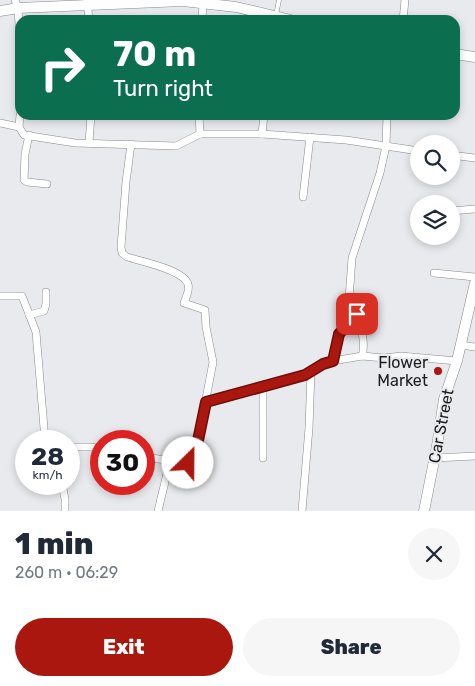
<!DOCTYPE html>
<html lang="en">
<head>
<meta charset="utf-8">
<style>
	:root { --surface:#fff; --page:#f6f6f7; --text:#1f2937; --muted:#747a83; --accent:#a9170e }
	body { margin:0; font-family:Rubik,sans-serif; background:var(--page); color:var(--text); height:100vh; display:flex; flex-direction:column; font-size:19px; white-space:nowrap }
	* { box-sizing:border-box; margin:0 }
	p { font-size:16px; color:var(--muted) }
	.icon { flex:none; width:28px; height:28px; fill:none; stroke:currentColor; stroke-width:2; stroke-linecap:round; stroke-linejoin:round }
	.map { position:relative; height:511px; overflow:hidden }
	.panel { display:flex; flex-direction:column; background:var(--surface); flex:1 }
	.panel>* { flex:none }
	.banner { position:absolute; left:15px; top:15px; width:445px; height:105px; border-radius:15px; box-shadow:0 2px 8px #0003; background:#0b6e4f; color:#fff; overflow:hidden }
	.fabs { position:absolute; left:410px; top:135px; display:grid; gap:10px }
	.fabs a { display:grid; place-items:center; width:50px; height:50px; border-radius:50%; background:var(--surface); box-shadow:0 2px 8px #0003; font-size:25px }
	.speed { position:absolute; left:15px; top:430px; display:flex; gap:10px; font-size:25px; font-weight:700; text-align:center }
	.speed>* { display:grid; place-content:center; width:65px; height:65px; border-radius:50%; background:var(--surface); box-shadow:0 2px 8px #0003; line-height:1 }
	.speed small { font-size:12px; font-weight:400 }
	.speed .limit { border:8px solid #d22; background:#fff; color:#111 }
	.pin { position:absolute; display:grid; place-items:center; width:42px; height:42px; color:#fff; margin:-21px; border-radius:10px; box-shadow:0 2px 8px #0006 }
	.me { position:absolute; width:55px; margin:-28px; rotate:23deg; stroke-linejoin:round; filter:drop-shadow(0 0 4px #0008) }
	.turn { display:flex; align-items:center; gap:18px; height:105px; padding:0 15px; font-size:22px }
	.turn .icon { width:65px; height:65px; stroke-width:2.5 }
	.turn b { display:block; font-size:35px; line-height:42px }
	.round { display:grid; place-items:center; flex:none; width:52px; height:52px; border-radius:26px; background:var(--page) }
	.head { display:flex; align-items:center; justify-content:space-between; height:85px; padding:0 15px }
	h1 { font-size:30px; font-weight:800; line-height:38px }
	.cta { display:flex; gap:10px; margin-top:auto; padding:10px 15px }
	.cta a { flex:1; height:58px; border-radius:30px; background:var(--accent); color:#fff; font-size:20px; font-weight:800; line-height:58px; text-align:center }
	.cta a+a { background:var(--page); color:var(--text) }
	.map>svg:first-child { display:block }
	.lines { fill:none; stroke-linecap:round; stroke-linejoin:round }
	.lane-casing { stroke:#87898c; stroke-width:5 }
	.street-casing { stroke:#87898c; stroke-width:8 }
	.secondary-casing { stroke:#87898c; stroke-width:11 }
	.lane { stroke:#fff; stroke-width:4 }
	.street { stroke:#fff; stroke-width:7 }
	.secondary { stroke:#fff; stroke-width:10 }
	.route-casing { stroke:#6e0f09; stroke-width:12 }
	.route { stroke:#a9170e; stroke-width:9 }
	.poi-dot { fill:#a9170e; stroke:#e8eaed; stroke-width:2 }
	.labels { text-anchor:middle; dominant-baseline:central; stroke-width:4; stroke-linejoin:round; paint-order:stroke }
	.poi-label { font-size:16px; fill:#1b1c1d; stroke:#e8eaed; text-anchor:end }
	.street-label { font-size:16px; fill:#1b1c1d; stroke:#e8eaed }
</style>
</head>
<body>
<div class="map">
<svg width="475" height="511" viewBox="0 0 475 511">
	<rect width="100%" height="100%" fill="#e8eaed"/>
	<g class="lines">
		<g class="lane-casing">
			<polyline id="lane" points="276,15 279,0"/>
		</g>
		<g class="street-casing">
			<g id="street">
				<polyline points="15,0 18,8 20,41"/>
				<polyline points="87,0 89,20"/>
				<polyline points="202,20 203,4"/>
				<polyline points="403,20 405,0"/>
				<polyline points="199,115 200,134"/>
				<polyline points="0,123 19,127 24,135 75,143 176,146 200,134 262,134 346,140 419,151"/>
				<polyline points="19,127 20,115"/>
				<polyline points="262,134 264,115"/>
				<polyline points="29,135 25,154 24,180 27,182 47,184"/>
				<polyline points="89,143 91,115"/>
				<path d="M131,144L126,182L121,247L122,253L127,257C141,261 184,270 188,284C190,290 186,297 184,303L205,310L206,327L213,362L205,404"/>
				<polyline points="451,155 475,158"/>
				<polyline points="303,197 310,137"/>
				<polyline points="451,211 475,209"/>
				<polyline points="416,213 419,213"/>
				<polyline points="434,273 475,277"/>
				<polyline points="0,296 22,296 36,332 45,440 46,441"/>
				<polyline points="29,315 44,311 46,304 46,292"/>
				<polyline points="460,345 475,347"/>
				<path d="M362,356C366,344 361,326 357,314L348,313L352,258L380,173L386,146L387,115"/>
				<polyline points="333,361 339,333 357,314"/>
				<polyline points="263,387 263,458"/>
				<polyline points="69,447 91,447 101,449"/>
				<polyline points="144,457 188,463 196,450 206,402 305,375 323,364 333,361 362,356 384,358 401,356 457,361"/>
				<polyline points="435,458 475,456"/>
				<polyline points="62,484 65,499 65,511"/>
				<polyline points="158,511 170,461"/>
				<polyline points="302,511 309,428 311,371"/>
			</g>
		</g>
		<g class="secondary-casing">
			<g id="secondary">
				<polyline points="0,11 18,8 183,1 236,7 291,20"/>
				<polyline points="455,54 475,57"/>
				<polyline points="424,511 437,446 444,399 457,361 475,283"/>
			</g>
		</g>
		<use href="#lane" class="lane"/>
		<use href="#street" class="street"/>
		<use href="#secondary" class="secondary"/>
	</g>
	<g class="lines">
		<g class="route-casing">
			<polyline id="route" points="188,463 196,450 206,402 305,375 323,364 333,361 339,334 357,314"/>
		</g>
		<use href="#route" class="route"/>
	</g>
	<circle class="poi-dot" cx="438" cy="371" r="5"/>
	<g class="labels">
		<g class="poi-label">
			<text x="428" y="362">Flower<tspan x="428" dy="18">Market</tspan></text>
		</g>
		<g class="street-label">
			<text transform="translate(441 426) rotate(-79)">Car Street</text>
		</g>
	</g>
</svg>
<div class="fabs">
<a><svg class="icon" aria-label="search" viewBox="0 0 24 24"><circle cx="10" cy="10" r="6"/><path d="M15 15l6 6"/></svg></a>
<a><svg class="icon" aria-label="layers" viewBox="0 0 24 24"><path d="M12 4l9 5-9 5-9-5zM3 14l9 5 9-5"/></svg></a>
</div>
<div class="speed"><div>28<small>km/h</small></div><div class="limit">30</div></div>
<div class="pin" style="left:357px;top:314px;background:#d93025"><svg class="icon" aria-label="arrive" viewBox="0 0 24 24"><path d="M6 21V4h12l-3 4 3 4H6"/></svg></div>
<svg class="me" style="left:188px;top:463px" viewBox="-20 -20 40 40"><circle r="19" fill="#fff"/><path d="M0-13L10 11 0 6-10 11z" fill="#a9170e"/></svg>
<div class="banner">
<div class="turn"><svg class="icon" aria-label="right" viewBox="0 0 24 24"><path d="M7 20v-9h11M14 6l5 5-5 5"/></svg><div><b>70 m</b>Turn right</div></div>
</div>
</div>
<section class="panel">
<div class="head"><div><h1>1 min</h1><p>260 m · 06:29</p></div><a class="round"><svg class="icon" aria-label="close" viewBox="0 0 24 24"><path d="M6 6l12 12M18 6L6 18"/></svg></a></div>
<div class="cta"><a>Exit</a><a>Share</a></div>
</section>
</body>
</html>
